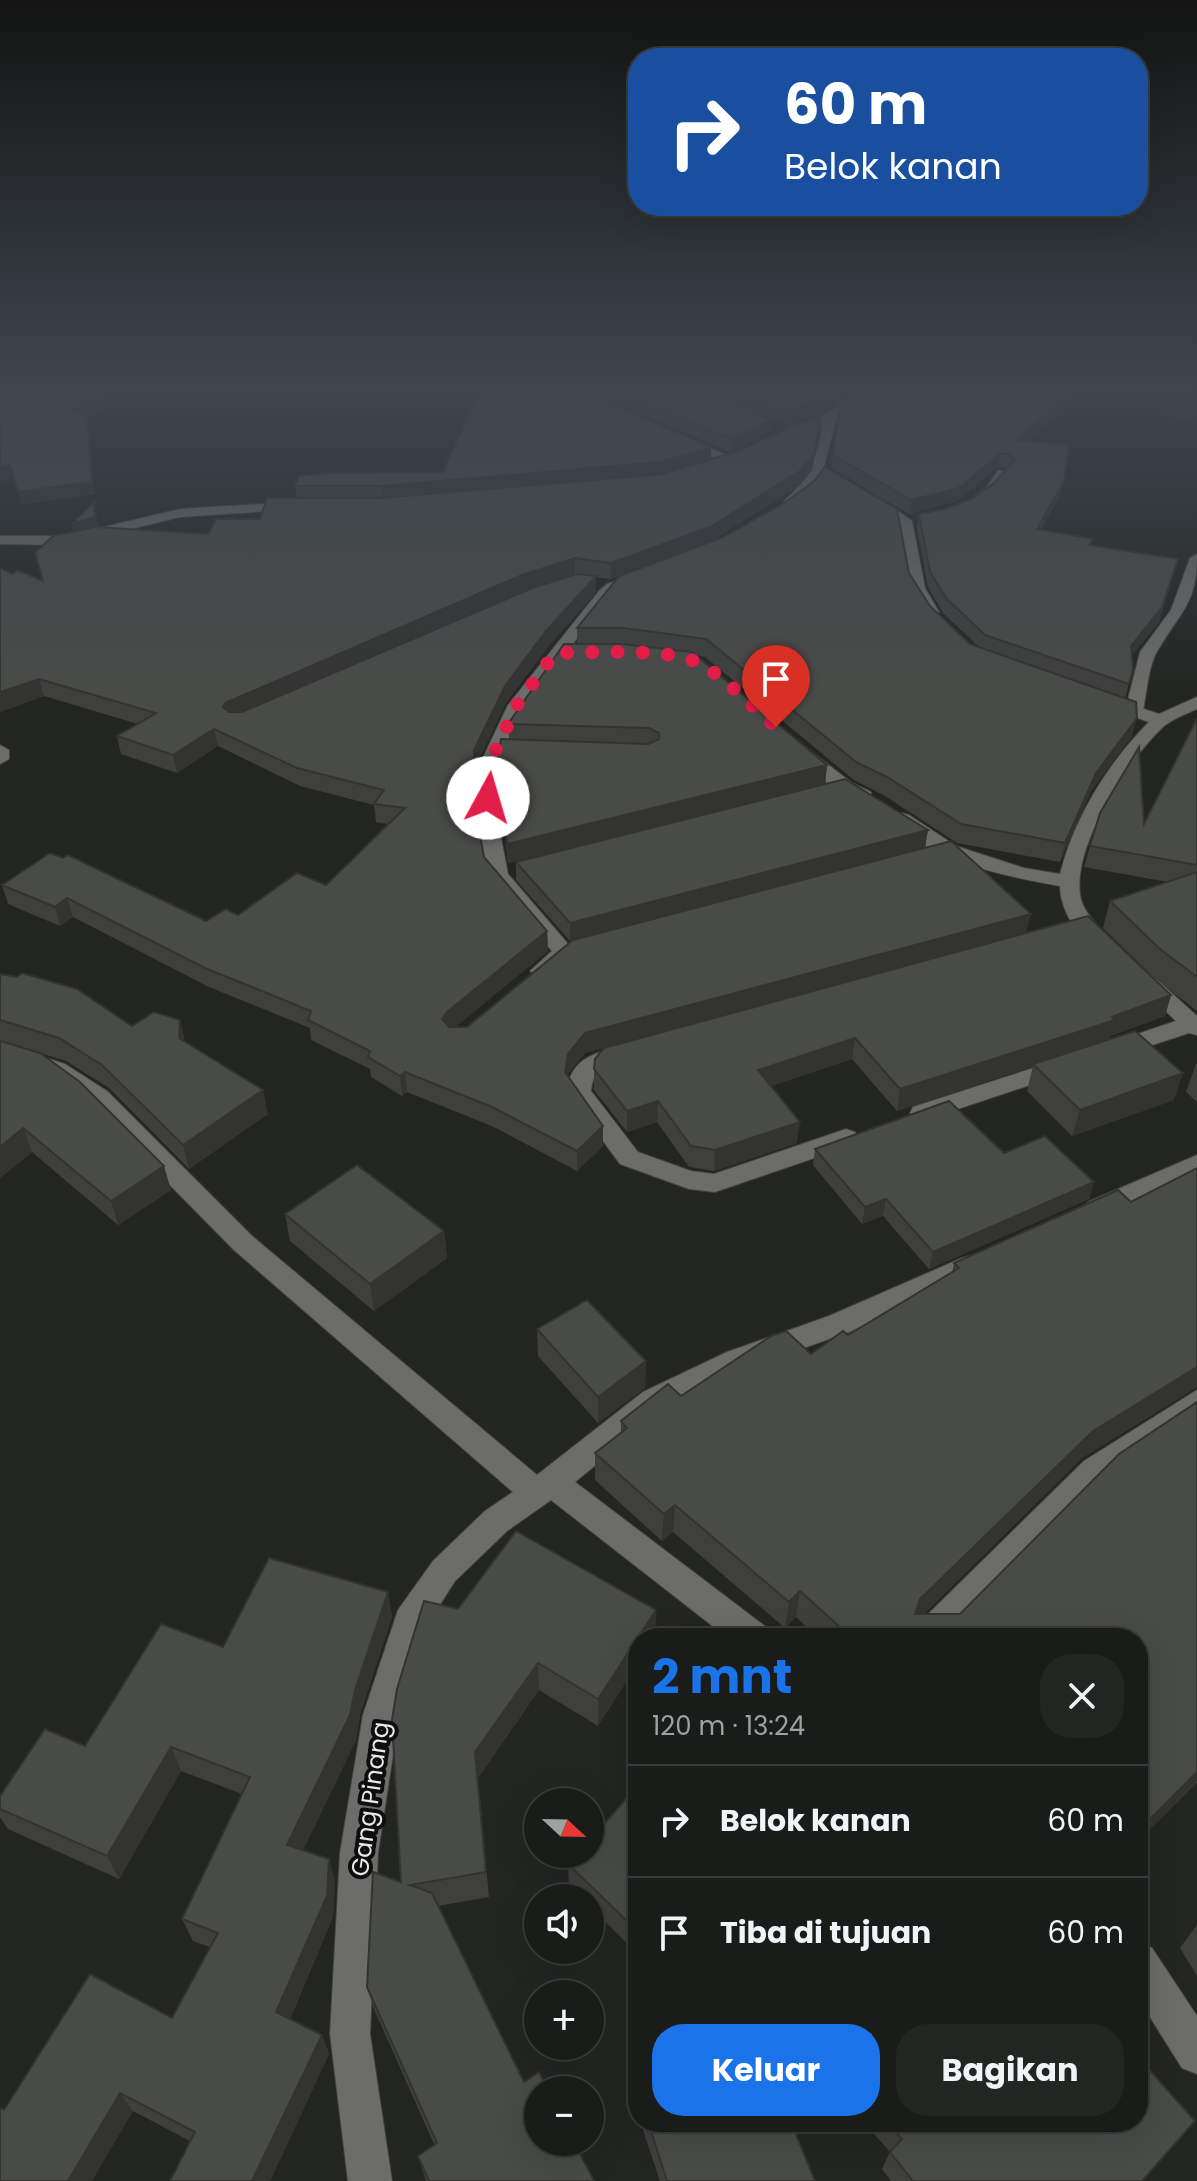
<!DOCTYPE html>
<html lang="id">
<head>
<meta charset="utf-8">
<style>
	:root { --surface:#1a1c1a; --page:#232523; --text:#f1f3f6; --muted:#9fa1a2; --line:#383a39; --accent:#1a73e8 }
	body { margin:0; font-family:Poppins,sans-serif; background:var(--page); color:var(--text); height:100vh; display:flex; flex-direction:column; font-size:30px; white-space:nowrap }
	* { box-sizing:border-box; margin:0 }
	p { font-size:26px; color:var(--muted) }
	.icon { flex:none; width:44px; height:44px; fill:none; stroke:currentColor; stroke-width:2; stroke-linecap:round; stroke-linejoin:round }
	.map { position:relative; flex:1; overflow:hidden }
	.side { position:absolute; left:628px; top:1628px; width:520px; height:504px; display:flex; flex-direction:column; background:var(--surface); border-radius:32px; box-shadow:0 8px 32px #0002,0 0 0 2px var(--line) }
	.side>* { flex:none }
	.guide { position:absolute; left:628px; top:48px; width:520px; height:168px; border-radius:32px; box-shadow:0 8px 32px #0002,0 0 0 2px var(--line); background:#1a4fa0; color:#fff; overflow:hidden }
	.needle { width:52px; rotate:112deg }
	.buttons { position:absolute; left:524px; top:1788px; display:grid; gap:16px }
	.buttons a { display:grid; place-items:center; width:80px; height:80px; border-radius:50%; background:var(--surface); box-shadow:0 8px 32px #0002,0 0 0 2px var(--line); font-size:40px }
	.pin { position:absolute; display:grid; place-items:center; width:68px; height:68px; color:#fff; margin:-82px -34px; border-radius:50% 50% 50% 0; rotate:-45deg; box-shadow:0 0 8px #0007 }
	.pin .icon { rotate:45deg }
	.me { position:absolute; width:88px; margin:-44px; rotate:6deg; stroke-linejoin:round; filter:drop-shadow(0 0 6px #0008) }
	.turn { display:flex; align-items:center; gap:28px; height:168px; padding:0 24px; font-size:36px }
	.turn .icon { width:104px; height:104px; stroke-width:2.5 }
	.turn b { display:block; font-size:56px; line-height:68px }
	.round { display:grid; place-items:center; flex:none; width:84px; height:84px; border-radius:32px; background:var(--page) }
	.head { display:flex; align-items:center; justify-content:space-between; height:136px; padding:0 24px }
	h1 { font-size:48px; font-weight:700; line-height:60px; color:var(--accent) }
	.button { display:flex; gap:16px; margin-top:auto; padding:16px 24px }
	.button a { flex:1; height:92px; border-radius:32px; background:var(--accent); color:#fff; font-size:32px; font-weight:700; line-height:92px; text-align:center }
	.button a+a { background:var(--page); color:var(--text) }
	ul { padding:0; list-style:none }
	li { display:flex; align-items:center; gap:24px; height:112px; padding:0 24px; border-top:2px solid var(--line) }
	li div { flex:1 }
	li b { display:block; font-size:30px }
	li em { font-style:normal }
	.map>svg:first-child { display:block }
	.built { fill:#2e322b }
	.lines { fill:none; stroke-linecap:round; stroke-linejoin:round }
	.service-casing { stroke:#424341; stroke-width:2 }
	.minor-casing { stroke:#424341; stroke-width:2 }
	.service { fill:#6c6d6a; fill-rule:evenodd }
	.minor { fill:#6c6d6a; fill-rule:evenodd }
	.wall { fill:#3f403e }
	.shaded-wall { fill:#333432 }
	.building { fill:#494b48; stroke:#333432; stroke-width:2 }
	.route { stroke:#e11d48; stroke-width:14; stroke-dasharray:0 25.2 }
	.labels { text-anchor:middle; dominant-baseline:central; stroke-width:8; stroke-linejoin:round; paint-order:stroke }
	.near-street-label { font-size:24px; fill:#e8e9e7; stroke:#0d0e0d }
</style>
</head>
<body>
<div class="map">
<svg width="1197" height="2181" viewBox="0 0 1197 2181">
	<rect width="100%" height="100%" fill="#232522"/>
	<polygon class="built" points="1197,393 1197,425 1150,411"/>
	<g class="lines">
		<g class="service-casing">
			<path id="service" d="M1197,554C1197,605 1181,610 1158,650C1148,666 1147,692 1143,711L1140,715H1128L1125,711L1140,652L1171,610L1190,558Z"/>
		</g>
		<g class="minor-casing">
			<g id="minor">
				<path d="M867,388H881L836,419L822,475L794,507H784V501C810,479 817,457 823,424L788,436L784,435V429L826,414Z"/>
				<polygon points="679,437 687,437 737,460 726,463 679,443"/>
				<path d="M998,470L1010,473C1001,487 992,505 973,503V497L986,488Z"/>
				<polygon points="867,496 877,496 912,521 925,588 939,612 936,615 926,615 909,588 898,523 867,502"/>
				<polygon points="295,502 302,506 300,509 180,517 66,545 0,544 0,536 66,536 180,509"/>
				<polygon points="627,577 635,582 632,585 609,597 525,706 496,768 499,827 508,874 575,952 549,976 541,978 530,971 552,951 488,875 479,827 478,768 508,705 599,591 607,584"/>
				<path d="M1105,696L1159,714L1197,697V709C1186,714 1174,718 1164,726C1128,759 1073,845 1080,895C1083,914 1100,926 1111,941L1100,947C1078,942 1060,908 1060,886C1009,877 926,861 892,819L902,813L909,815L956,846L1024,868L1060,874C1074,818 1108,763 1149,722L1099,705V697Z"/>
				<polygon points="0,745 9,750 9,759 0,764"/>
				<path d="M804,746L852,783L871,792V800C844,807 815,771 798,755L795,751Z"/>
				<polygon points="1145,974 1153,976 1197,1016 1197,1035 1189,1033 1116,1057 1108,1054 1104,1049 1108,1044 1176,1021 1134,981"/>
				<polygon points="0,1043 65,1064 107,1091 252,1236 537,1475 643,1392 727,1352 829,1316 962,1258 972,1255 982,1258 986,1265 982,1272 849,1332 747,1368 663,1410 575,1482 766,1627 771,1638 728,1638 551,1500 507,1531 455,1581 425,1628 399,1715 378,1853 370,2034 392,2181 348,2181 330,2034 340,1853 363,1715 398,1610 433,1561 485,1511 513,1492 234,1250 89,1103 49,1074 0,1059"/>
				<path d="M625,1045L633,1048L637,1053L633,1058C612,1064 593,1065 591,1091L638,1152L691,1171L714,1174L846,1129L855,1132L858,1138L855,1144L715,1192L689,1189L620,1164L567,1092C570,1057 596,1053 625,1045Z"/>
				<polygon points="1058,1060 1070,1068 1066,1073 922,1121 913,1119 910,1113 913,1107"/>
				<polygon points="1197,1155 1197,1174 1106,1216 1088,1216 1084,1209 1088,1202"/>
				<polygon points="1197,1390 1197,1418 1106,1479 950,1638 910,1638 915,1627 1084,1461"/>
				<polygon points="1138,1942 1152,1948 1197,2016 1197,2074 1182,2068 1138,1998"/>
			</g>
		</g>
		<use href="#service" class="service"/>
		<use href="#minor" class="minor"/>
	</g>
	<g class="wall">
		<polygon points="577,388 694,388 771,431 731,452"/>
		<polygon points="697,388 788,388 823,399 822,411 788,424"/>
		<polygon points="788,388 861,388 839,403"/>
		<polygon points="870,388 1091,388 1027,442 1061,494 1041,530 1174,573 1159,622 1132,655 1133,669 1125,698 1132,736 1091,791 1060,862 957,843 885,796 854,780 705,657 696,655 827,765 825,784 508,863 498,780 497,762 509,740 508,724 577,644 577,628 909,573 930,606 970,644 979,647 943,613 928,587 917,528 919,514 945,509 971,499 994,483 1009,468 998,467 957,501 909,514 831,468 833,455"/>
		<polygon points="821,414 812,470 799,486 611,579 596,577 596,592 547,648 506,703 475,768 476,814 484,857 547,931 548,951 455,1027 467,1027 1027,932 1171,995 1165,1016 1110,1036 1109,1039 1174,1100 1072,1136 1027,1091 1033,1066 897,1111 852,1059 771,1086 797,1143 714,1171 689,1167 657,1122 627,1132 594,1090 594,1069 603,1048 585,1053 568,1074 568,1076 603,1146 577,1171 494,1127 407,1092 402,1096 371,1077 370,1069 311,1040 310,1028 209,987 73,917 60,926 8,904 2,885 206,921 238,915 326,885 388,824 376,822 374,805 300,786 218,746 177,773 121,754 117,736 138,724 44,696 0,712 0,568 13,574 42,581 73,531 72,524 94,502 98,527 208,534 260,519 297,498 295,486 711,447 710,460 738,451"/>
		<polygon points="1197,718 1197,1011 1152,976 1103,928 1110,901 1168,882 1084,867 1090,846 1144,824"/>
		<polygon points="928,830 925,847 570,941 516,880 516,862"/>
		<polygon points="0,974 132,1026 180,1020 185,1042 268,1114 189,1169 109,1088 66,1061 40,1053 171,1190 118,1225 32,1152 0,1178"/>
		<polygon points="1196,1064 1197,1064 1197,1102 1186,1092"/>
		<polygon points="815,1149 1004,1153 1094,1182 1089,1199 929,1269 883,1216 862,1224 813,1165"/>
		<polygon points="1197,1168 1197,1387 1082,1458 924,1614 960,1614 1197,1402 1197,1784 1196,1783 1138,1841 1138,1638 818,1638 796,1617 785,1628 673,1532 662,1541 595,1480 595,1453 621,1432 621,1421 681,1396 811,1354 848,1335 952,1273 954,1263 1131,1202"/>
		<polygon points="285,1214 444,1231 447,1258 374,1311 290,1241"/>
		<polygon points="537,1329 646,1361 645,1388 598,1423 538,1356"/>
		<polygon points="388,1592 392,1617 360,1714 356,1740 303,1850 335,1881 333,1917 290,2019 322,2035 329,2054 270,2181 170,2181 190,2141 133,2111 4,2110 172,2018 210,1947 193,1941 182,1919 242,1794 181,1771 119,1879 8,1829 0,1817 0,1796 85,1746 223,1647"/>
		<polygon points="458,1609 656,1610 655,1638 638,1638 598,1726 539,1690 478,1778 489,1897 438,1906 524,2082 594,2181 426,2181 418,2156 434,2144 374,2009 367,1987 401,1882"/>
		<polygon points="638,1785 638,1958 630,1946 590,1907 590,1898 581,1898 569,1887 568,1864"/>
		<polygon points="1197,1925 1197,1976 1180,1948"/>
		<polygon points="644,2122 791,2122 815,2181 660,2181 643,2130"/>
		<polygon points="864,2122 1138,2122 1142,2181 891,2181 882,2169 890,2152"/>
	</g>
	<g class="shaded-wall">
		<polygon points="124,388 153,388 95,414 72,420 69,408"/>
		<polygon points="843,388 861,388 839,403 840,390"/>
		<polygon points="1079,388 1091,388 1013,453 1016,440"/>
		<polygon points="823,399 822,411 788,424 789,411"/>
		<polygon points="821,414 812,470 799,486 710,542 611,579 611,563"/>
		<polygon points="87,418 90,431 95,494 21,505 18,492"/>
		<polygon points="772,419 771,431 731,452 732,439"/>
		<polygon points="711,447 710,460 660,475 383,499 382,486"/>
		<polygon points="1000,454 998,467 957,501 909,514 911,500"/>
		<polygon points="10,465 13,478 0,482 0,468"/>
		<polygon points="1064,481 1061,494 1034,543 1037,529"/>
		<polygon points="94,502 98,528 74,535 72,524"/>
		<polygon points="575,558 575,574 228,720 223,707 225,703 522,575"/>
		<polygon points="1178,559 1159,622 1127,661 1131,646"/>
		<polygon points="596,576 596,592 547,648 506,703 475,768 476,827 474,750 505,686 546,631"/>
		<polygon points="39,679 44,696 0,712 0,692"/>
		<polygon points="1137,718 1132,736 1091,791 1060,862 1065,843 1096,773"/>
		<polygon points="214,729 218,746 177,773 173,755"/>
		<polygon points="827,765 825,784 508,863 507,844"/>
		<polygon points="928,830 925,847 570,941 570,923"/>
		<polygon points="67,898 73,917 60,926 55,907"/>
		<polygon points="1031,914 1026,933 585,1053 568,1074 565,1092 565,1072 568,1054 585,1033"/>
		<polygon points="547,931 548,951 449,1032 442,1019 447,1012"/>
		<polygon points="1171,995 1165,1016 1110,1036 1109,1041 897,1111 900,1089 1112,1017"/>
		<polygon points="180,1020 185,1044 179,1038"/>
		<polygon points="855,1038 852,1059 756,1091 758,1070"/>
		<polygon points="405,1072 407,1092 402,1096 400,1076"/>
		<polygon points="1183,1073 1174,1100 1072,1136 1080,1110"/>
		<polygon points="263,1090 268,1114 189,1169 183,1145"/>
		<polygon points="658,1101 657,1122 627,1132 627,1111"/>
		<polygon points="800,1122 797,1143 714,1171 715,1150"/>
		<polygon points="603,1126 603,1146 577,1171 577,1151"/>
		<polygon points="23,1128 32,1152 0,1178 0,1147"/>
		<polygon points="164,1166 171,1190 118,1225 111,1201"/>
		<polygon points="1094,1182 1089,1199 929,1269 933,1252"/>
		<polygon points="886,1199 883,1216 862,1224 865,1207"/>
		<polygon points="444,1231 447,1258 374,1311 370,1284"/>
		<polygon points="646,1361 645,1388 598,1423 598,1397"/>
		<polygon points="1197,1367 1197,1387 1082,1458 913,1625 920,1599 1093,1431"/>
		<polygon points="675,1505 673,1532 662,1541 664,1514"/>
		<polygon points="800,1591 796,1617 785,1628 789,1602"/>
		<polygon points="388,1592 392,1617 360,1714 356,1740 295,1867 287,1845 355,1690"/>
		<polygon points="656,1610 655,1638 638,1638 638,1664 598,1726 598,1699"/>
		<polygon points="538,1663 539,1690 478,1778 489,1897 475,1752"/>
		<polygon points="171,1747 181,1771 119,1879 107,1856"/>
		<polygon points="1197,1772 1197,1781 1138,1841 1138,1831"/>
		<polygon points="329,1859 335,1881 333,1917 284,2032 276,2012"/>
		<polygon points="322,2035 329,2054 270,2181 252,2181"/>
		<polygon points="120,2093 133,2111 92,2181 68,2181"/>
	</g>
	<g class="building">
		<polygon points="0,388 124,388 92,402 69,408 87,418 92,482 18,492 10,465 0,468"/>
		<polygon points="481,388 573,388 711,447 661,462 382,486 295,486 299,476 329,473 443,472"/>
		<polygon points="607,388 695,388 772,419 732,439"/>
		<polygon points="729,388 788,388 823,399 789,411"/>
		<polygon points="870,388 1079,388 1016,440 1069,445 1064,481 1037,529 1092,539 1089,545 1178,559 1162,607 1131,646 1133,669 1129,684 985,635 946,598 930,572 919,514 945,509 971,499 994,483 1015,460 1010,454 1000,454 959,488 911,500 833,455 840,408"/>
		<polygon points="821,414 814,455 800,471 710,527 611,563 575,558 522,575 225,703 223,707 229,712 242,712 535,587 577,574 596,576 546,631 505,686 474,750 475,809 484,857 547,931 447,1012 442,1019 449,1027 467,1027 573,940 951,841 1031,914 585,1033 568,1054 565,1072 603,1126 577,1151 492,1107 405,1072 400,1076 368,1057 370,1051 308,1020 311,1011 205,968 67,898 55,907 2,885 50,853 63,858 68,855 206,921 226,909 238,915 297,873 326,885 405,808 374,804 384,790 297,768 214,729 173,755 117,736 156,713 39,679 0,692 0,568 13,574 17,570 43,581 35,553 53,536 95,527 208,534 216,519 260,519 267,498 382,498 663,474 738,451"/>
		<polygon points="825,467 897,509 909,573 930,606 970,644 1136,702 1137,718 1096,773 1065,843 961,824 887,777 856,762 706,639 623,628 577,628 619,576 723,537 786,502 814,481"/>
		<polygon points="94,502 95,517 72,524"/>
		<polygon points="564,644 622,644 692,652 827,765 507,844 497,762 501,739 648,744 659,739 659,733 649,728 508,724"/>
		<polygon points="1197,718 1197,865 1090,846 1100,813 1139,747 1144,824"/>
		<polygon points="845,779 928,830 570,923 516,862"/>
		<polygon points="1197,872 1197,977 1160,949 1110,901"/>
		<polygon points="1088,916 1171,995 1112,1017 1115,1020 900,1089 855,1038 758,1070 800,1122 715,1150 691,1146 658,1101 627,1111 594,1069 595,1059 604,1048"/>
		<polygon points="22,973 77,989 132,1026 154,1012 180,1020 179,1038 263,1090 183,1145 102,1065 59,1038 0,1020 0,974 17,977"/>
		<polygon points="1135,1031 1183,1073 1080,1110 1033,1064"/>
		<polygon points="0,1041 40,1053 80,1082 164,1166 111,1201 23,1128 0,1147"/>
		<polygon points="949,1101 1004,1153 1045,1136 1094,1182 933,1252 886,1199 865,1207 815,1149"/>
		<polygon points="357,1165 444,1231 370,1284 285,1214"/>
		<polygon points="1197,1168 1197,1367 1093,1431 920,1599 915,1614 960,1614 1119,1454 1197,1402 1197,1772 1138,1831 1138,1638 852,1638 800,1591 789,1602 675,1505 664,1514 595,1453 627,1428 621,1421 668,1384 681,1396 771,1336 786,1331 811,1354 843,1331 848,1335 959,1268 954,1263 1118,1190 1131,1202"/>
		<polygon points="587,1300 646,1361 598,1397 537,1329"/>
		<polygon points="516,1531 656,1610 598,1699 538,1663 475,1752 486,1872 410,1885 432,1893 524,2082 539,2072 548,2090 538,2090 538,2142 574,2142 594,2181 429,2181 418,2156 437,2143 367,1987 373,1872 401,1882 392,1720 397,1689 424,1601 458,1609"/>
		<polygon points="269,1558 388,1592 355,1690 350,1715 287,1845 329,1859 327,1896 276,2012 322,2035 252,2181 170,2181 195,2132 120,2093 68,2181 0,2181 0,2108 4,2110 90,1974 172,2018 218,1933 182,1919 250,1777 171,1747 107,1856 0,1809 0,1796 45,1729 85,1746 161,1624 223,1647"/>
		<polygon points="638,1785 638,1935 631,1925 568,1864 577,1854 590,1854 590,1840"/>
		<polygon points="1138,2057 1195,2121 1142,2181 913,2181 890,2152 902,2139 887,2122 1138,2122"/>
		<polygon points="648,2122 791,2122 815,2181 667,2181"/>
	</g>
	<linearGradient id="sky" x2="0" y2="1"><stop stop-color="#131413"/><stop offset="0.56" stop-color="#3f464f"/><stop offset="1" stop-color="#3f464f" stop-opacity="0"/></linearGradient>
	<rect width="1197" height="694" fill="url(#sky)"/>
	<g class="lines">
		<path class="route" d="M488,798L487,768L517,705L555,653C590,653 669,647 698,663C726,677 752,707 776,727"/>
	</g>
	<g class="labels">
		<g class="near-street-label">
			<text transform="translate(370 1799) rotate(-82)">Gang Pinang</text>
		</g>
	</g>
</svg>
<div class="buttons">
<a><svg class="needle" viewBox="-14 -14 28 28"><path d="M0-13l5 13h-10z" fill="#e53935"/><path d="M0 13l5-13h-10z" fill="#9fa1a2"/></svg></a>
<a><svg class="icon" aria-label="sound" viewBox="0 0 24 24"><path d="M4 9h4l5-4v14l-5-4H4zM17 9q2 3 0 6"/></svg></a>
<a>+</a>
<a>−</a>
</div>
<div class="pin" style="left:776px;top:727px;background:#d93025"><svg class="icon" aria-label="arrive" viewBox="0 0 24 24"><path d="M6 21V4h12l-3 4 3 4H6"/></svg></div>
<svg class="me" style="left:488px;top:798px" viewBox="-20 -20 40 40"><circle r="19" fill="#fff"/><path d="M0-13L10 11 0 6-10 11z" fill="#e11d48"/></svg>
<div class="guide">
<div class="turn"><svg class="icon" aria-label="right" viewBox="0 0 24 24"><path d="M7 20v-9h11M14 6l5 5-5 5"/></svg><div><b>60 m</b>Belok kanan</div></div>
</div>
<section class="side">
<div class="head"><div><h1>2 mnt</h1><p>120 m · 13:24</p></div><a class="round"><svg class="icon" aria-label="close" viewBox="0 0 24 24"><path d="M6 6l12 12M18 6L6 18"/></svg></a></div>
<ul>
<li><svg class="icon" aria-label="right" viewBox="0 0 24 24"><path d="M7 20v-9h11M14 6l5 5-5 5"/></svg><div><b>Belok kanan</b></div><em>60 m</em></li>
<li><svg class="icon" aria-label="arrive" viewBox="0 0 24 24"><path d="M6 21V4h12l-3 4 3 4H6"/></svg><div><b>Tiba di tujuan</b></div><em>60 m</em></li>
</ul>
<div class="button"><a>Keluar</a><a>Bagikan</a></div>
</section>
</div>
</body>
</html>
